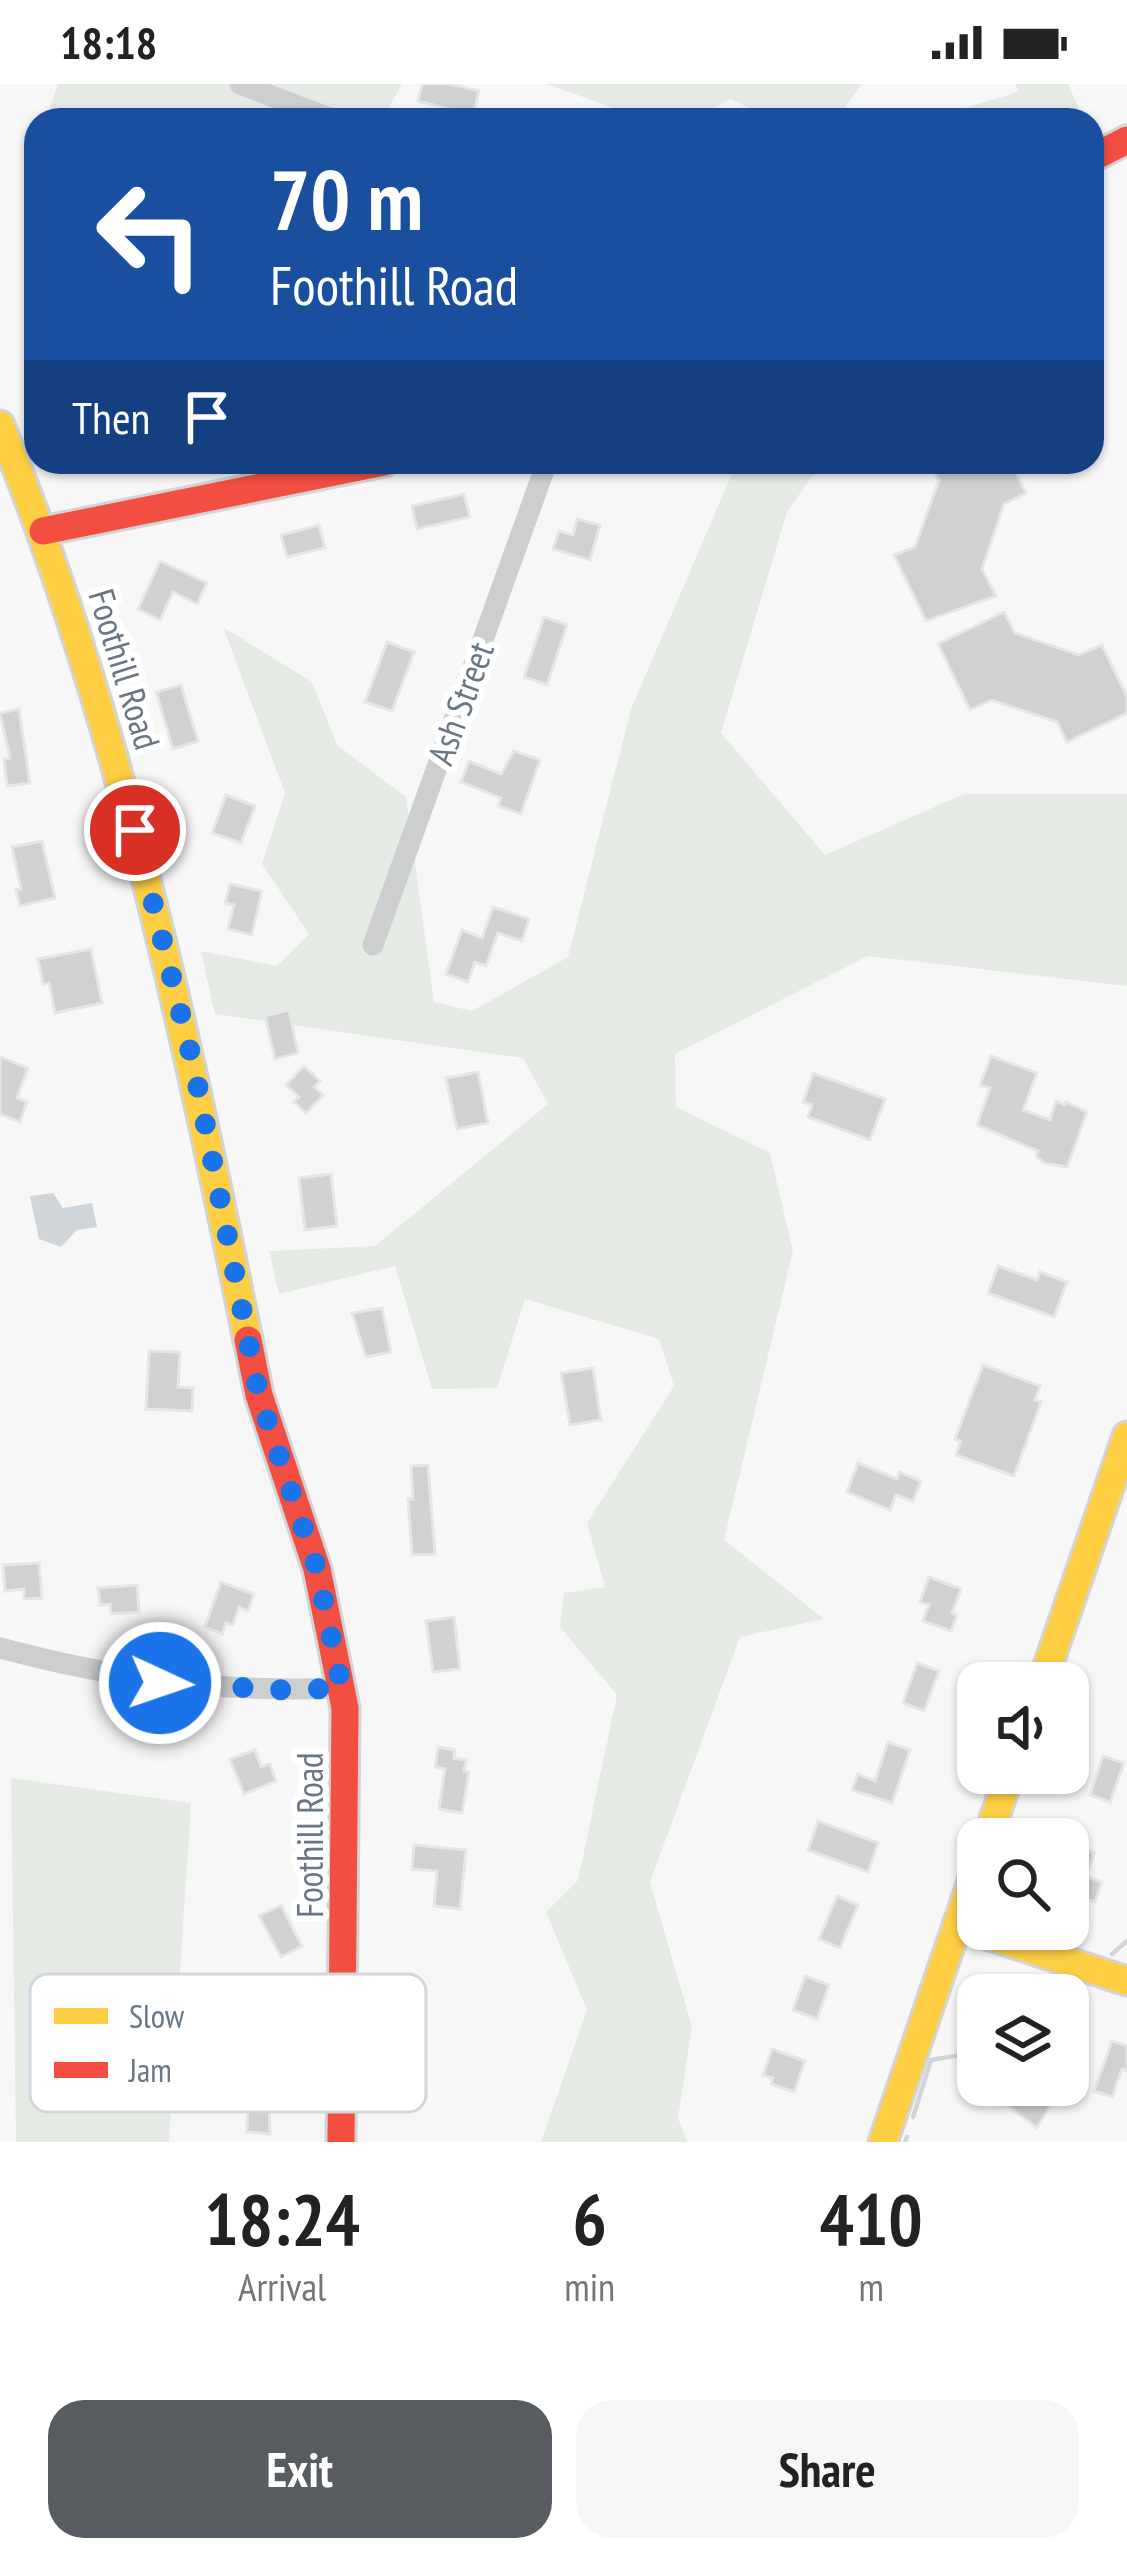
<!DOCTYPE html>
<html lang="en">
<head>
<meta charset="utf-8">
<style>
	:root { --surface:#fff; --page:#f6f6f6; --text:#222; --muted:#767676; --accent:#585c61 }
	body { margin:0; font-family:"PT Sans Narrow",sans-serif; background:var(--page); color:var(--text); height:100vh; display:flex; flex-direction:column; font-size:45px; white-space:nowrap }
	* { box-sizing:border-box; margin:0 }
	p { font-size:39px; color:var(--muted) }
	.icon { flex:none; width:66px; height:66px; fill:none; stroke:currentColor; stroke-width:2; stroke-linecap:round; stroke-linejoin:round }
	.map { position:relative; height:2058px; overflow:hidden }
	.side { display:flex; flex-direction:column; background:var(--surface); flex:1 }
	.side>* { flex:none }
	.hud { position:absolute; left:24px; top:24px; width:1080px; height:366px; border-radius:36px; box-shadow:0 3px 9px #0004; background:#1a4fa0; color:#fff; overflow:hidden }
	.buttons { position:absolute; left:957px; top:1578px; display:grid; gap:24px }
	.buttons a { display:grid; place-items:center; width:132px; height:132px; border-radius:24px; background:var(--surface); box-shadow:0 3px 9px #0004; font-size:60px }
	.pin { position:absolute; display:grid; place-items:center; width:102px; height:102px; color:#fff; margin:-51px; border:6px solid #fff; border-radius:50%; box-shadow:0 3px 12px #0007 }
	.me { position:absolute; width:132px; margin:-66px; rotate:93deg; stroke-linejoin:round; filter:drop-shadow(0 0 9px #0008) }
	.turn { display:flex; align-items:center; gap:42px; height:252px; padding:0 48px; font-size:54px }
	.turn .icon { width:156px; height:156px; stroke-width:2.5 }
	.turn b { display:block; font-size:84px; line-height:102px }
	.then { display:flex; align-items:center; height:114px; padding:0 48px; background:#0003; gap:24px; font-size:45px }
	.eta { display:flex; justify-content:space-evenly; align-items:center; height:204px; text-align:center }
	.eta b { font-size:72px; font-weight:800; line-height:84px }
	.button { display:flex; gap:24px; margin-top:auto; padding:24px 48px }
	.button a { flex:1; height:138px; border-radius:36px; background:var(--accent); color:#fff; font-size:48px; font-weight:800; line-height:138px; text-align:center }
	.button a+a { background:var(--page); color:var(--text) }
	.status { display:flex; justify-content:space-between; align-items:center; height:84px; padding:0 60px; background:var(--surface); direction:ltr }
	.status svg { height:33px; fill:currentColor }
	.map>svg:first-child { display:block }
	.green { fill:#e6eae5 }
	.water { fill:#cfd5d9 }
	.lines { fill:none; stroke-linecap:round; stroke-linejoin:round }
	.stream { stroke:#cfd5d9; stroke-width:4.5 }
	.building { fill:#cfd1d2; stroke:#e6e6e6; stroke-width:3 }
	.slow-casing { stroke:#d3d4d5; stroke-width:33 }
	.jam-casing { stroke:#d3d4d5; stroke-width:33 }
	.street { stroke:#cdced0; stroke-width:21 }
	.slow { stroke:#ffcf43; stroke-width:27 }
	.jam { stroke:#f24e42; stroke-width:27 }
	.route { stroke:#1a73e8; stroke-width:21; stroke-dasharray:0 37.8 }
	.labels { text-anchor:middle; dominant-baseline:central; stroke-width:12; stroke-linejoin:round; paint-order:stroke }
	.street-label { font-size:36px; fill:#697686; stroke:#fff }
	.key { fill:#fff; stroke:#d2d6db; stroke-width:3 }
	.key-label { font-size:33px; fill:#697686 }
</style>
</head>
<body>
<div class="status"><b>18:18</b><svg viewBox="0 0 49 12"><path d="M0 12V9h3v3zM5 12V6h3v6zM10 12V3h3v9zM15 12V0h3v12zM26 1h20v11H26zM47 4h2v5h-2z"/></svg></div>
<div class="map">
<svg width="1127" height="2058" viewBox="0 0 1127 2058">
	<rect width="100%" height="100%" fill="#f7f7f7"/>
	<g class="green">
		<polygon points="58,0 402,0 382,36 46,36"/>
		<polygon points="547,0 862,0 836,36 773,36 731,15 701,30 698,36 608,36 611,23"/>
		<polygon points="1015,0 1068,0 1084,36 962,36 952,28 1018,8"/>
		<polygon points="737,378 822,378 787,428 721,649 825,771 964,710 1127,710 1127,902 868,872 675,970 676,1023 770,1069 793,1167 724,1456 824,1535 740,1553 650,1798 692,1943 678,2034 687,2058 541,2058 587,1926 546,1828 578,1796 617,1611 560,1543 564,1509 605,1503 587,1439 674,1302 659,1255 525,1215 497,1304 432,1305 395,1182 279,1210 269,1167 375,1162 548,1020 523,974 215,930 201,867 277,882 309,850 262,780 285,709 223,543 312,598 337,661 406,713 434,918 472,927 568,873 631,625"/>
		<polygon points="11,1694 191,1719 169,2058 16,2058"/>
	</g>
	<polygon class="water" points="53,1109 63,1124 92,1119 97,1143 77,1146 61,1163 39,1155 30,1112"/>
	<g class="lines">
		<g class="stream">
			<polyline points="1112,1870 1127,1857"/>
			<polyline points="1050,1911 1068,1897"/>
			<polyline points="913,2033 931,1976 978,1968"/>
			<polyline points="905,2058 907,2053"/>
		</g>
	</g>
	<g class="building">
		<polygon points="422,0 451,0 479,7 473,31 418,17"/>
		<polygon points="929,378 1011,378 1026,409 1004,420 982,485 996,512 926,537 894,471 915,463 939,396"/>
		<polygon points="464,410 470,433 417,445 412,422"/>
		<polygon points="577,435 600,441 590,476 553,465 559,447 573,451"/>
		<polygon points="319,441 325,464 287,473 281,451"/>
		<polygon points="160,477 207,499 197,520 173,508 160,536 138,525"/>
		<polygon points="1004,528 1015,549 1079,571 1102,561 1127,613 1127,629 1067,658 1057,638 992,616 970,626 938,560"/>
		<polygon points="544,533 567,541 547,601 524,593"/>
		<polygon points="387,558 414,568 392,627 365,618"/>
		<polygon points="181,601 198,657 173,665 156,608"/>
		<polygon points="19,625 30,699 7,702 4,675 10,674 0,629"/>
		<polygon points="514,667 540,676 521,730 498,722 501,714 461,698 469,677 501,690"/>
		<polygon points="226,711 255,722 241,759 212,749"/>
		<polygon points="42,757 55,814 20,822 16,806 21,805 12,763"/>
		<polygon points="230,800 262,807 252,851 228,845 234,821 225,819"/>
		<polygon points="493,823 529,835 522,857 498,849 486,882 475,878 468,898 446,890 462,846 482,854"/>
		<polygon points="91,865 102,919 55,929 49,899 43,900 38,875"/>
		<polygon points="289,926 298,969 275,975 265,932"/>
		<polygon points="991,972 1037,989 1023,1026 1050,1036 1056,1017 1065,1021 1066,1018 1087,1028 1067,1083 1044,1079 1036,1072 1038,1067 977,1041 990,1004 980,1001"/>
		<polygon points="0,973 28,984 17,1014 27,1018 20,1038 0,1030"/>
		<polygon points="304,982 320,997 314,1003 323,1011 306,1029 294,1018 299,1013 286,1001"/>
		<polygon points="478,988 488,1039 457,1045 446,994"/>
		<polygon points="813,989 885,1015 870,1056 808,1033 812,1021 803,1018"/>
		<polygon points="331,1090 337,1142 305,1146 299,1094"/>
		<polygon points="998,1182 1037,1196 1040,1188 1067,1198 1054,1233 988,1209"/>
		<polygon points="382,1224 391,1268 366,1273 352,1229"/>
		<polygon points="149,1267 180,1268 178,1303 193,1304 192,1327 146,1325"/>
		<polygon points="983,1281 1040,1302 1035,1316 1041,1318 1014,1392 956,1371 961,1357 955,1355"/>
		<polygon points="593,1284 601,1336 570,1341 561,1289"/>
		<polygon points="858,1379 897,1395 900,1388 921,1397 913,1417 896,1411 890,1426 847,1408"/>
		<polygon points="428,1381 435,1470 412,1471 408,1415 413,1415 411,1382"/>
		<polygon points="39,1479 42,1514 24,1515 24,1505 5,1507 3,1481"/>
		<polygon points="929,1493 961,1505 952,1529 957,1531 951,1547 923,1537 929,1521 920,1518"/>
		<polygon points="221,1498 254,1510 248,1527 239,1523 233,1541 226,1539 222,1550 205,1543"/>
		<polygon points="137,1501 139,1528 111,1530 110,1520 100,1521 98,1504"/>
		<polygon points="454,1533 460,1585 433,1588 426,1537"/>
		<polygon points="917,1579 939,1587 924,1627 903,1619"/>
		<polygon points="888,1658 910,1666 892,1719 852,1706 858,1690 875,1697"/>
		<polygon points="438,1663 455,1666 454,1674 466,1676 464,1687 469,1688 462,1729 439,1725 445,1685 435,1683"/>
		<polygon points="255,1666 261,1683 270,1680 276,1697 244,1710 230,1675"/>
		<polygon points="1103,1672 1124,1679 1110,1718 1090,1711"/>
		<polygon points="818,1737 878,1759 868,1788 808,1766"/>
		<polygon points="414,1761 466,1766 460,1825 434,1822 437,1787 412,1785"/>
		<polygon points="1072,1761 1094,1769 1086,1792 1102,1798 1095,1818 1068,1808 1068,1773"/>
		<polygon points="837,1812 858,1821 840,1864 819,1855"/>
		<polygon points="281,1821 302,1862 281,1873 259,1832"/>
		<polygon points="805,1892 829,1901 817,1935 793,1926"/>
		<polygon points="1112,1957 1127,1962 1127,1987 1122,1985 1112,2013 1094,2007"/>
		<polygon points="772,1965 805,1977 794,2008 771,2000 773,1994 763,1991"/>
		<polygon points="980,2001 1062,2001 1037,2044"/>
		<polygon points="248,2013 269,2014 270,2050 247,2048"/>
	</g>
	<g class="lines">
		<g class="slow-casing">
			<g id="slow">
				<path d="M0,341C120,636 185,945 248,1256"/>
				<polyline points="1042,1599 1127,1352"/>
				<polyline points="987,1755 1010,1689"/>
				<polyline points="957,1841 1127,1897"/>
				<polyline points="883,2058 978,1780"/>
			</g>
		</g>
		<g class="jam-casing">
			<g id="jam">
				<polyline points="1092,74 1127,56"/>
				<polyline points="43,447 384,378"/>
				<polyline points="248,1256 259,1311 317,1485 345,1624 341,2058"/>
			</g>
		</g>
		<g class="street">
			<polyline points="240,0 335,36"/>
			<polyline points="373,861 547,378"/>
			<path d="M0,1564C115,1595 222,1609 342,1604"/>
		</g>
		<use href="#slow" class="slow"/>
		<use href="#jam" class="jam"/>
	</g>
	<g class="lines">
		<polyline class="route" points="135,746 194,983 259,1311 317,1485 342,1604 286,1606 160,1599"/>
	</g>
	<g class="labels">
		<g class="street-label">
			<text transform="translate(125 585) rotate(73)">Foothill Road</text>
			<text transform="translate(460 619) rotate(-70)">Ash Street</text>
			<text transform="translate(309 1751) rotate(-90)">Foothill Road</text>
		</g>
	</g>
	<rect x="30" y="1890" width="396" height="138" rx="18" class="key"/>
	<rect x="54" y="1924" width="54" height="16" fill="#ffcf43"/>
	<rect x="54" y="1978" width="54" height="16" fill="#f24e42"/>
	<g class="key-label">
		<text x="129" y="1944">Slow</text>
		<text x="129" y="1998">Jam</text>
	</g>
</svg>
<div class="buttons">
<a><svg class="icon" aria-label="sound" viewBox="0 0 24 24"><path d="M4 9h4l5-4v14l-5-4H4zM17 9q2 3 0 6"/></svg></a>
<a><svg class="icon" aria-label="search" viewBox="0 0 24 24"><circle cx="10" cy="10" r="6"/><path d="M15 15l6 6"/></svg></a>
<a><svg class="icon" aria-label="layers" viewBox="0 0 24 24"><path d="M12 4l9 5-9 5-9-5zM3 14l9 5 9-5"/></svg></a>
</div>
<div class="pin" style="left:135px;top:746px;background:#d93025"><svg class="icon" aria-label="arrive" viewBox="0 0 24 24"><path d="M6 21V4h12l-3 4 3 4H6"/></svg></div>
<svg class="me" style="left:160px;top:1599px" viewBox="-20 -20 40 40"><circle r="17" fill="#1a73e8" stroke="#fff" stroke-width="3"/><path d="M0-11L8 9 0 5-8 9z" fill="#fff"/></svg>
<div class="hud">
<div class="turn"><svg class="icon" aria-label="left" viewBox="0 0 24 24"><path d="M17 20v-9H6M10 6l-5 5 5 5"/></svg><div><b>70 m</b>Foothill Road</div></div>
<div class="then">Then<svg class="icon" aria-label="arrive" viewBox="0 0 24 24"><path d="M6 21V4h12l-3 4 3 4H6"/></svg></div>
</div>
</div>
<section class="side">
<div class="eta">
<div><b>18:24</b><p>Arrival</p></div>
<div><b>6</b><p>min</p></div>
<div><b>410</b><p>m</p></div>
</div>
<div class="button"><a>Exit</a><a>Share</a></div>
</section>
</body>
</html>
